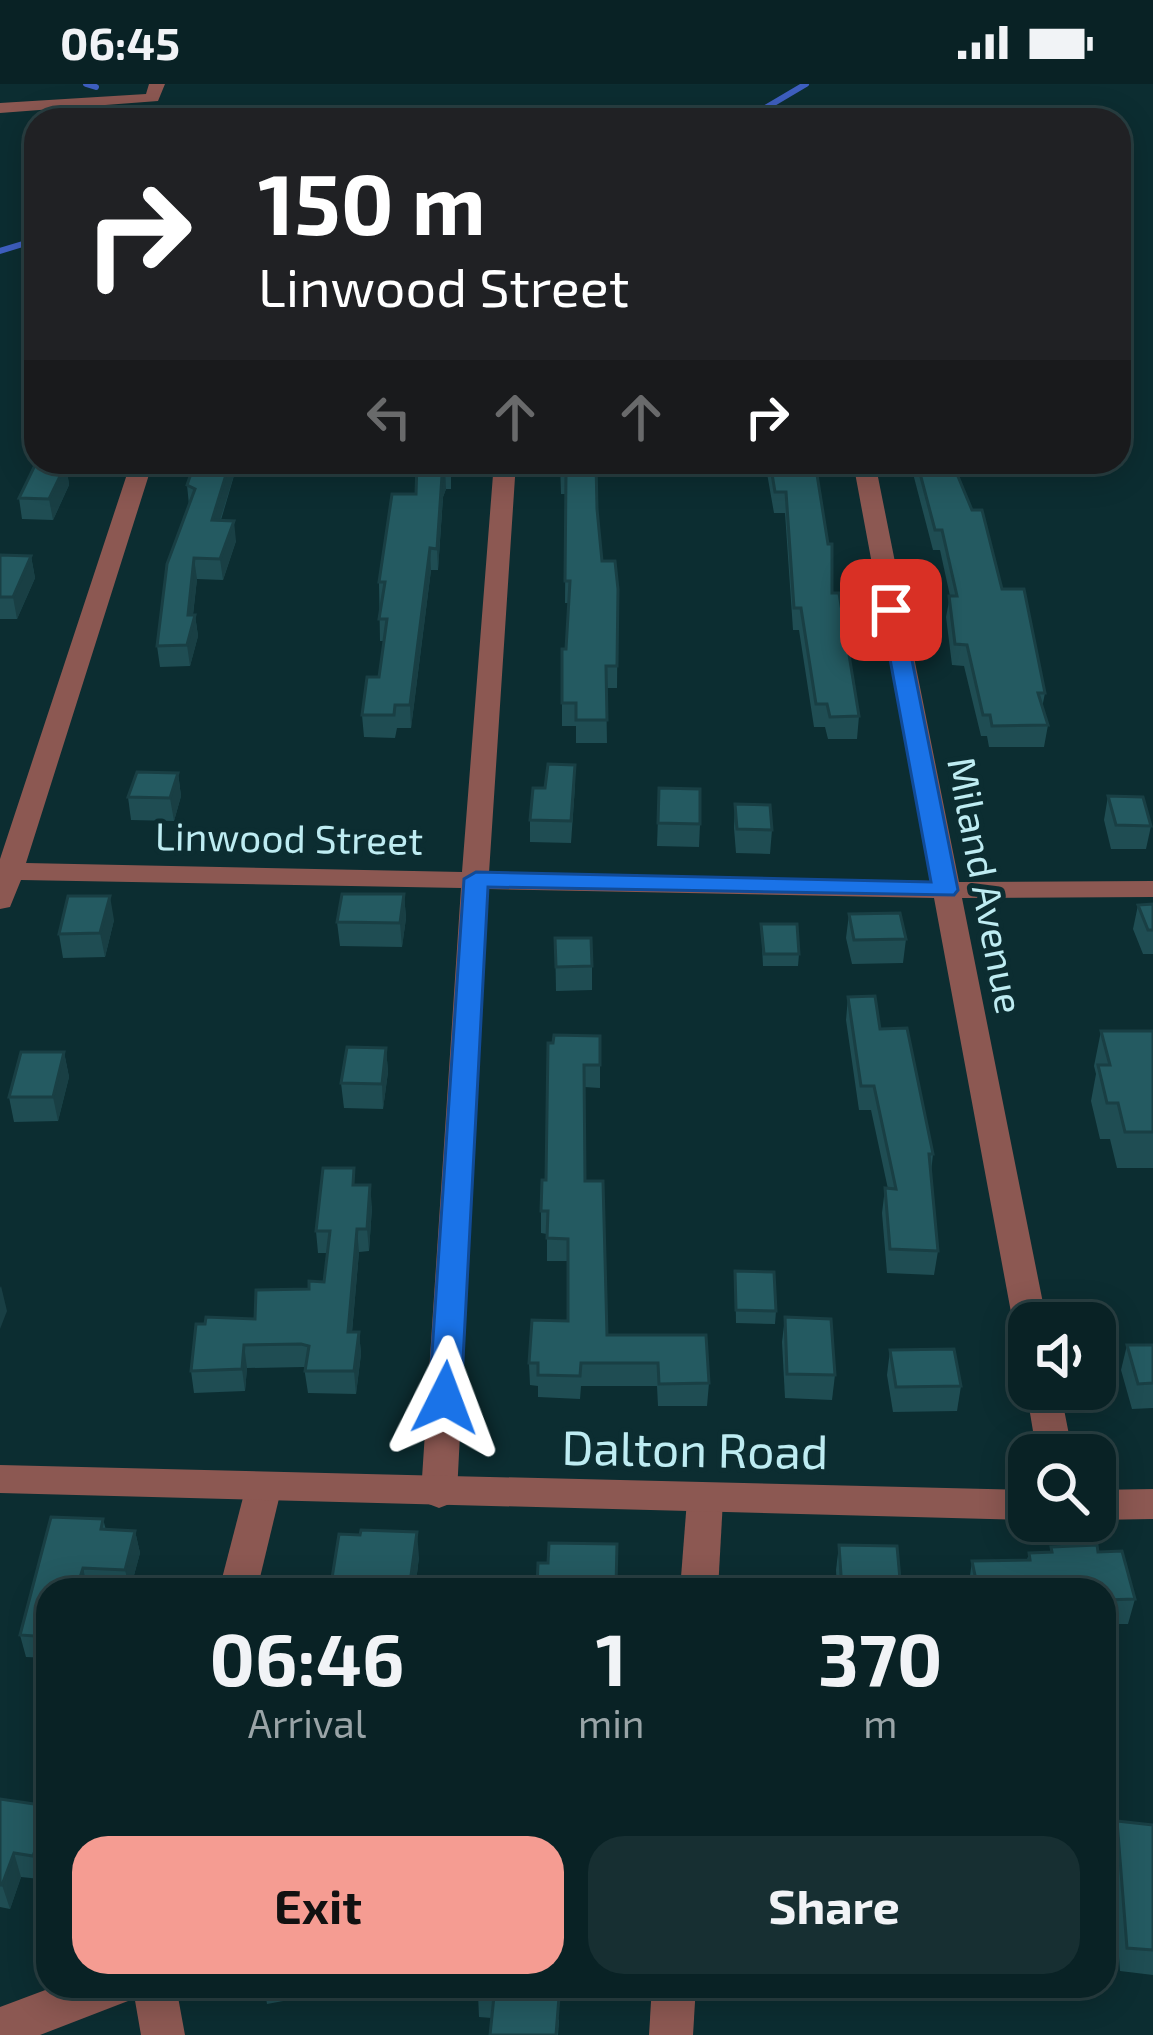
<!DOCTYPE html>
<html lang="en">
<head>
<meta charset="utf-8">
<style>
	:root { --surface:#092225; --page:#172f32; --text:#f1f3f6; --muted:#99a4a7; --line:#293f42; --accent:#f59c92 }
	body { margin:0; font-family:"Exo 2",sans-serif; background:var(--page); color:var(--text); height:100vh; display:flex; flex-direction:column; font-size:45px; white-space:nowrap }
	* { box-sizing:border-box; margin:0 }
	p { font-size:39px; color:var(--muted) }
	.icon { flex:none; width:66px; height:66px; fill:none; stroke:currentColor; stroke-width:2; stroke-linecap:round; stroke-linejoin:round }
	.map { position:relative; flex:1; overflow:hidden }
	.details { position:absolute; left:36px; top:1494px; width:1080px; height:420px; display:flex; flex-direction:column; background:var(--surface); border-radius:36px; box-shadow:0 6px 30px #0003,0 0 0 3px var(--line) }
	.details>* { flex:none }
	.banner { position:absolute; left:24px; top:24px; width:1107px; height:366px; border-radius:36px; box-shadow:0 6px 30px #0003,0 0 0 3px var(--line); background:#202124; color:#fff; overflow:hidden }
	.fabs { position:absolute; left:1008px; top:1218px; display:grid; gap:24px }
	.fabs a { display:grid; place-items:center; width:108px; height:108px; border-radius:24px; background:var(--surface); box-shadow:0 6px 30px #0003,0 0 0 3px var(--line); font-size:60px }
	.pin { position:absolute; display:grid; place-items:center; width:102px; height:102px; color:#fff; margin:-51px; border-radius:24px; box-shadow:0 6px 18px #0006 }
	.me { position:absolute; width:132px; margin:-66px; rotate:3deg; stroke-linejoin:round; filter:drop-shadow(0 0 9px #0008) }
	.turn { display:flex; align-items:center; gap:42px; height:252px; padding:0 36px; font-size:54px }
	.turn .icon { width:156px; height:156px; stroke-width:2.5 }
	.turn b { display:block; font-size:84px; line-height:102px }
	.lanes { display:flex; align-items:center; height:114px; padding:0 36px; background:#0003; justify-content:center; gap:60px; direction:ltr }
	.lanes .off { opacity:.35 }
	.eta { display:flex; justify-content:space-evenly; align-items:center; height:204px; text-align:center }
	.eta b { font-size:72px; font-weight:700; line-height:84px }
	.button { display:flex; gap:24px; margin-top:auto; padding:24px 36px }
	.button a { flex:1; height:138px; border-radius:36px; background:var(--accent); color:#111; font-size:48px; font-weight:700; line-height:138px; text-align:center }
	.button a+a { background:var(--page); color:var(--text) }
	.status { display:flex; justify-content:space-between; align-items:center; height:84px; padding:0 60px; background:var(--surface); direction:ltr }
	.status svg { height:33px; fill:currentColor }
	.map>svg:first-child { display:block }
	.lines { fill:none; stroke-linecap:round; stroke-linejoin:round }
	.stream { stroke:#3e5fc0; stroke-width:6 }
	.minor { fill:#8c5852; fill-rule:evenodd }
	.tertiary { fill:#8c5852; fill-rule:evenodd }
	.wall { fill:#1f4d53 }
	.shaded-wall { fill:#193f44 }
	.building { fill:#245a61; stroke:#193f44; stroke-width:3 }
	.route { fill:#1a73e8; stroke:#114b97; stroke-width:3 }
	.labels { text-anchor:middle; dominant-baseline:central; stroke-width:10; stroke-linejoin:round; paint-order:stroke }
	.street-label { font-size:39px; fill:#beecf2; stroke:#0c2d31 }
	.near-street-label { font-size:48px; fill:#beecf2; stroke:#0c2d31 }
</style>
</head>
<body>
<div class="status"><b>06:45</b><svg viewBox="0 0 49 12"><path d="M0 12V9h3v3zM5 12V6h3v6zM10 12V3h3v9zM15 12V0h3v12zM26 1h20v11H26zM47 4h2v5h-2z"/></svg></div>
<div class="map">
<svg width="1153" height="1951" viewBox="0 0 1153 1951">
	<rect width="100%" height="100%" fill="#0c2d31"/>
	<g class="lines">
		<g class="stream">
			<polyline points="86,0 96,3"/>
			<polyline points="155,28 281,36"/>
			<polyline points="745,36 806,0"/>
			<polyline points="0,167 36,156"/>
		</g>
		<g class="minor">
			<polygon points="149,0 165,0 158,17 0,29 0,19 146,10"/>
			<polygon points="131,378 153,378 26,779 462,788 494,378 516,378 489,789 931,797 853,378 875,378 959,798 1153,797 1153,813 962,814 1047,1239 1029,1239 1029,1251 1018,1248 1013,1239 934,814 488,805 457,1409 452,1419 439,1424 426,1419 421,1409 461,804 21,796 10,823 0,825 0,775"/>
			<polygon points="1029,1299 1029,1305 1060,1305 1073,1371 1037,1371 1026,1305"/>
			<polygon points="264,1388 277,1392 282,1402 257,1506 219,1506 246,1402 251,1392"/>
			<polygon points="705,1401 718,1406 723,1416 718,1506 680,1506 687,1416 692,1406"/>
			<polygon points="56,1902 176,1902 185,1951 141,1951 133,1905 128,1917 40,1951 0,1951 0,1923"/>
			<polygon points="652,1902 696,1902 693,1951 649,1951"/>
		</g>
		<g class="tertiary">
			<polygon points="0,1381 1029,1406 1029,1436 0,1409"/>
			<polygon points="1153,1405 1153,1435 1095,1436 1095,1406"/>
		</g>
	</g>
	<g class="wall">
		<polygon points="238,378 221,436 236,457 223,496 197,495 193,531 195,531 198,552 190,582 160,583 157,562 189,421 187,401"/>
		<polygon points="417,378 451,378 451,405 446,405 443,413 438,486 431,486 411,644 397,644 395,654 364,653 362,631 379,593 384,557 380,557 379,498 416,410"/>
		<polygon points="560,378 597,425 602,477 618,505 617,604 606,604 607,659 576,659 576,642 562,642 562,565 566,565 569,519 565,519 566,410 561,410"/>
		<polygon points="765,378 815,378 832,509 859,632 857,655 828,655 825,643 814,643 799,546 793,546 785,429 774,429"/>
		<polygon points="910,378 952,378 1045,609 1042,624 1048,641 1044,663 989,663 987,652 981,652 964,582 952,581 946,533 950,512 940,466 933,466"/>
		<polygon points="66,380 69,401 53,436 22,435 19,414"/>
		<polygon points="0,471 31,472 35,494 17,535 0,535"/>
		<polygon points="178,689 181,712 174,737 131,736 128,713"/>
		<polygon points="575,702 571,759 530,758 530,736 545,704"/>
		<polygon points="659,704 700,740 699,763 657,762"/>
		<polygon points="1108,712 1151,742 1146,765 1111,765 1104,736"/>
		<polygon points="735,720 772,746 770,770 736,769 734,744"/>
		<polygon points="404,810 406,834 402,863 340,862 337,838"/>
		<polygon points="1153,820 1153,870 1143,870 1133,845 1138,821"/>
		<polygon points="849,830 906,855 903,879 852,880 846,854"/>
		<polygon points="114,836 105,873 63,874 59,850"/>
		<polygon points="761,840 799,870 798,882 763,882"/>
		<polygon points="555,854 592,882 592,906 556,907"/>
		<polygon points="848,913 880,945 933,1070 931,1089 938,1167 934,1191 887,1189 882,1129 885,1104 888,1105 871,1026 859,1026 846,936"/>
		<polygon points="1101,947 1153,947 1153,1084 1117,1084 1110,1055 1100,1055 1091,1017 1096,990 1094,982"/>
		<polygon points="600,952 600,1004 584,1003 585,1097 607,1251 709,1299 707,1322 658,1322 657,1302 581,1302 580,1315 538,1313 538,1302 530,1301 529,1279 568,1237 568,1177 547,1177 547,1150 541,1149 541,1127 546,1096 548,959"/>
		<polygon points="386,964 388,988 383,1025 344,1024 341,999"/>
		<polygon points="64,968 69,993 58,1037 14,1038 9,1013"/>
		<polygon points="355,1101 372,1123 369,1167 359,1168 352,1248 359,1248 361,1270 356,1310 308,1309 304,1283 247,1284 245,1307 194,1309 191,1287 255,1235 324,1198 328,1169 318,1169 316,1147"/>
		<polygon points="735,1187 776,1227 775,1240 736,1239"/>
		<polygon points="785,1233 835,1291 832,1316 785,1314 782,1258"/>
		<polygon points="1127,1261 1153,1261 1153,1324 1132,1325 1121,1286"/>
		<polygon points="890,1266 961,1302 957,1327 893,1328 887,1291"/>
		<polygon points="51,1433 103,1435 106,1446 135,1447 140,1469 130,1506 48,1506 48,1635 42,1634 36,1610 48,1574 26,1573 20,1551"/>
		<polygon points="360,1451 419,1473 415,1506 334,1506 332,1494"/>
		<polygon points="617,1460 616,1506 496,1506 537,1502 548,1479"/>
		<polygon points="839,1461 901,1506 837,1506 836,1486"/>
		<polygon points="1051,1463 1098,1468 1135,1515 1128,1540 1104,1540 1104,1506 968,1506 972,1477 1027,1476 1029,1469 1050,1468"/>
		<polygon points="0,1715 48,1722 40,1795 21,1793 10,1825 0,1823"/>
		<polygon points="1117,1737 1153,1741 1153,1891 1120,1887 1111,1761"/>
		<polygon points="264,1902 320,1902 321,1910 267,1920"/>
		<polygon points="537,1902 536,1912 559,1936 558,1951 490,1951 492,1934 479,1933 478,1910"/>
	</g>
	<g class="shaded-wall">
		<polygon points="230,378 238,378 214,456 212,436"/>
		<polygon points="66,380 69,401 53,436 49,415"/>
		<polygon points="445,383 446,405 443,413 438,486 437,465 442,392"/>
		<polygon points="234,437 236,457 223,496 220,475"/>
		<polygon points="430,464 431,486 411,644 410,621"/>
		<polygon points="31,472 35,494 17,535 13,513"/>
		<polygon points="194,474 197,495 191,547 195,531 198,552 190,582 187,561 188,531"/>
		<polygon points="178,689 181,712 174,737 170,714"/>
		<polygon points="404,810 406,834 402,863 400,839"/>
		<polygon points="110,812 114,836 105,873 100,849"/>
		<polygon points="386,964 388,988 383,1025 382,1000"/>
		<polygon points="64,968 69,993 58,1037 53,1013"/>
		<polygon points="370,1101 372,1123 369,1167 367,1145"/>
		<polygon points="357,1145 359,1168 350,1270 348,1248"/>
		<polygon points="1,1202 7,1227 0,1245 0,1204"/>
		<polygon points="359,1248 361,1270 356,1310 354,1287"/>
		<polygon points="244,1261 247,1284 245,1307 242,1285"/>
		<polygon points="135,1447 140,1469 130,1506 125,1486"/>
		<polygon points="417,1448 419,1473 415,1506 409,1506"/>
		<polygon points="83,1484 88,1506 76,1506"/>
		<polygon points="48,1731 48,1773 40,1795 33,1772"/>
		<polygon points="14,1769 21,1793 10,1825 2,1801"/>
	</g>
	<g class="building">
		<polygon points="195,378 230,378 212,436 234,437 220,475 194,474 188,531 195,531 187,561 157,562 167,480 195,405 187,401"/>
		<polygon points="417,378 450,378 450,383 445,383 442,392 437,465 430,464 410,621 395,621 394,631 362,631 367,593 379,593 387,535 379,535 385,498 379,498 392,410 416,410"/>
		<polygon points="560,378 596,378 597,425 602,477 615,477 618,505 617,582 606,582 607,636 576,636 576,619 562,619 562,565 566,565 570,497 565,497 566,389 561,389"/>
		<polygon points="770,378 815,378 828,460 832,460 832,509 839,509 859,632 830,633 827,620 816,620 801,524 794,524 786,408 775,408"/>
		<polygon points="917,378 952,378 972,426 982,426 1002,505 1024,505 1045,609 1038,609 1048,641 992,642 990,631 983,631 967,561 955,560 949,512 957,512 942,446 935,446"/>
		<polygon points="36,379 66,380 49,415 19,414"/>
		<polygon points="0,471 31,472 13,513 0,513"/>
		<polygon points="548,680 575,681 571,737 530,736 533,704 545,704"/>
		<polygon points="137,688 178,689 170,714 128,713"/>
		<polygon points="659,704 700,705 700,740 658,739"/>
		<polygon points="1108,712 1143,713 1151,742 1116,741"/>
		<polygon points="735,720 770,721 772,746 737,745"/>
		<polygon points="342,810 404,810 400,839 337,838"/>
		<polygon points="68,812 110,812 100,849 59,850"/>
		<polygon points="1153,820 1153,846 1148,846 1138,821"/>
		<polygon points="900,829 906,855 854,856 849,830"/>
		<polygon points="761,840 797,840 799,870 764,870"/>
		<polygon points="555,854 591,854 592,882 556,883"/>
		<polygon points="875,912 880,945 907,944 933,1070 929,1070 938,1167 890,1165 885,1104 896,1105 874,1002 861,1002 848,913"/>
		<polygon points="1101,947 1153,947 1153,1048 1125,1048 1118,1019 1107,1019 1098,981 1110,981"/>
		<polygon points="554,951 600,952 600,981 584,981 585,1097 603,1097 607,1251 706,1251 709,1299 659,1300 658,1279 581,1279 580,1292 538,1291 538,1279 529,1279 532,1236 568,1237 568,1155 547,1154 548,1127 541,1127 542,1096 546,1096 548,959 553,959"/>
		<polygon points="347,963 386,964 382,1000 341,999"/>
		<polygon points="21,968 64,968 53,1013 9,1013"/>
		<polygon points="323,1084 354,1084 353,1101 370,1101 367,1145 357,1145 348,1248 359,1248 354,1287 305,1287 309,1262 301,1260 244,1261 242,1285 191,1287 196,1240 205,1240 206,1233 255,1235 256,1206 309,1205 309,1197 324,1198 330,1147 316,1147"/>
		<polygon points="735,1187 774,1188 776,1227 736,1226"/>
		<polygon points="785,1233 831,1235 835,1291 787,1290"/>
		<polygon points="1127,1261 1153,1261 1153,1299 1138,1300"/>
		<polygon points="954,1265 961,1302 896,1303 890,1266"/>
		<polygon points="51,1433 103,1435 101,1445 135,1447 125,1486 83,1484 76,1506 48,1506 48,1553 20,1551"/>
		<polygon points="361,1446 417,1448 409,1506 369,1506 371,1496 332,1494 339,1450 360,1451"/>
		<polygon points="549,1459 617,1460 616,1503 581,1502 581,1506 496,1506 497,1503 537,1502 538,1479 548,1479"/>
		<polygon points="839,1461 897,1462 901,1506 842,1506"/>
		<polygon points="1097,1461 1098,1468 1122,1467 1135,1515 1104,1516 1104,1506 978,1506 972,1477 1030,1476 1029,1469 1052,1468 1051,1463"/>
		<polygon points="48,1574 48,1611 36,1610"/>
		<polygon points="0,1715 48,1722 48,1731 33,1772 14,1769 2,1801 0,1801"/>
		<polygon points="1117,1737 1153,1741 1153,1866 1127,1864"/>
		<polygon points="479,1902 535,1902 534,1911 559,1913 556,1951 490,1951 494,1912 478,1910"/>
	</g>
	<polygon class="route" points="891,520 902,526 958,806 954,811 488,803 461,1314 456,1323 433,1323 429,1314 464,795 476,788 931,798 881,526"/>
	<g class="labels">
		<g class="street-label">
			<text transform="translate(289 753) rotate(1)">Linwood Street</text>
			<text transform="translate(987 801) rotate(79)">Miland Avenue</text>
		</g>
		<g class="near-street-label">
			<text transform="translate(695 1364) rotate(1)">Dalton Road</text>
		</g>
	</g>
</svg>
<div class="fabs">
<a><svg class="icon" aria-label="sound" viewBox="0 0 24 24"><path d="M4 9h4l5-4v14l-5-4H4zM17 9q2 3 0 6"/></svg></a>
<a><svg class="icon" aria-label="search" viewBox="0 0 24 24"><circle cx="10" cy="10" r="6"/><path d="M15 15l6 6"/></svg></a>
</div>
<div class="pin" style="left:891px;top:526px;background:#d93025"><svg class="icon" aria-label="arrive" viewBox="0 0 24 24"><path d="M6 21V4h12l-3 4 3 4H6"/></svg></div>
<svg class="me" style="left:445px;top:1314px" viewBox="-20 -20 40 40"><path d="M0-17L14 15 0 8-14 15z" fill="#1a73e8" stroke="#fff" stroke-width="4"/></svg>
<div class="banner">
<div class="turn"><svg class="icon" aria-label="right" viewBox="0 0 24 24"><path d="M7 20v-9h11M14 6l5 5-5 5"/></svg><div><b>150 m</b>Linwood Street</div></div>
<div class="lanes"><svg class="icon off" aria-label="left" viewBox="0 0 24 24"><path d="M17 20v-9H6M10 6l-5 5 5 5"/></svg><svg class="icon off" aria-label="ahead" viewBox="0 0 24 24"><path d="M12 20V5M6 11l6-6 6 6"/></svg><svg class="icon off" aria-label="ahead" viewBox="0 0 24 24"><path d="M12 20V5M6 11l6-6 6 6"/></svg><svg class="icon" aria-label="right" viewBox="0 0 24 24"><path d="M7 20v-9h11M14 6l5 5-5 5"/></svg></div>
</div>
<section class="details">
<div class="eta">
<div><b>06:46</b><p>Arrival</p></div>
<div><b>1</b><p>min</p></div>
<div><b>370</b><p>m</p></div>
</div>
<div class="button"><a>Exit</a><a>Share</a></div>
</section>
</div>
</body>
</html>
